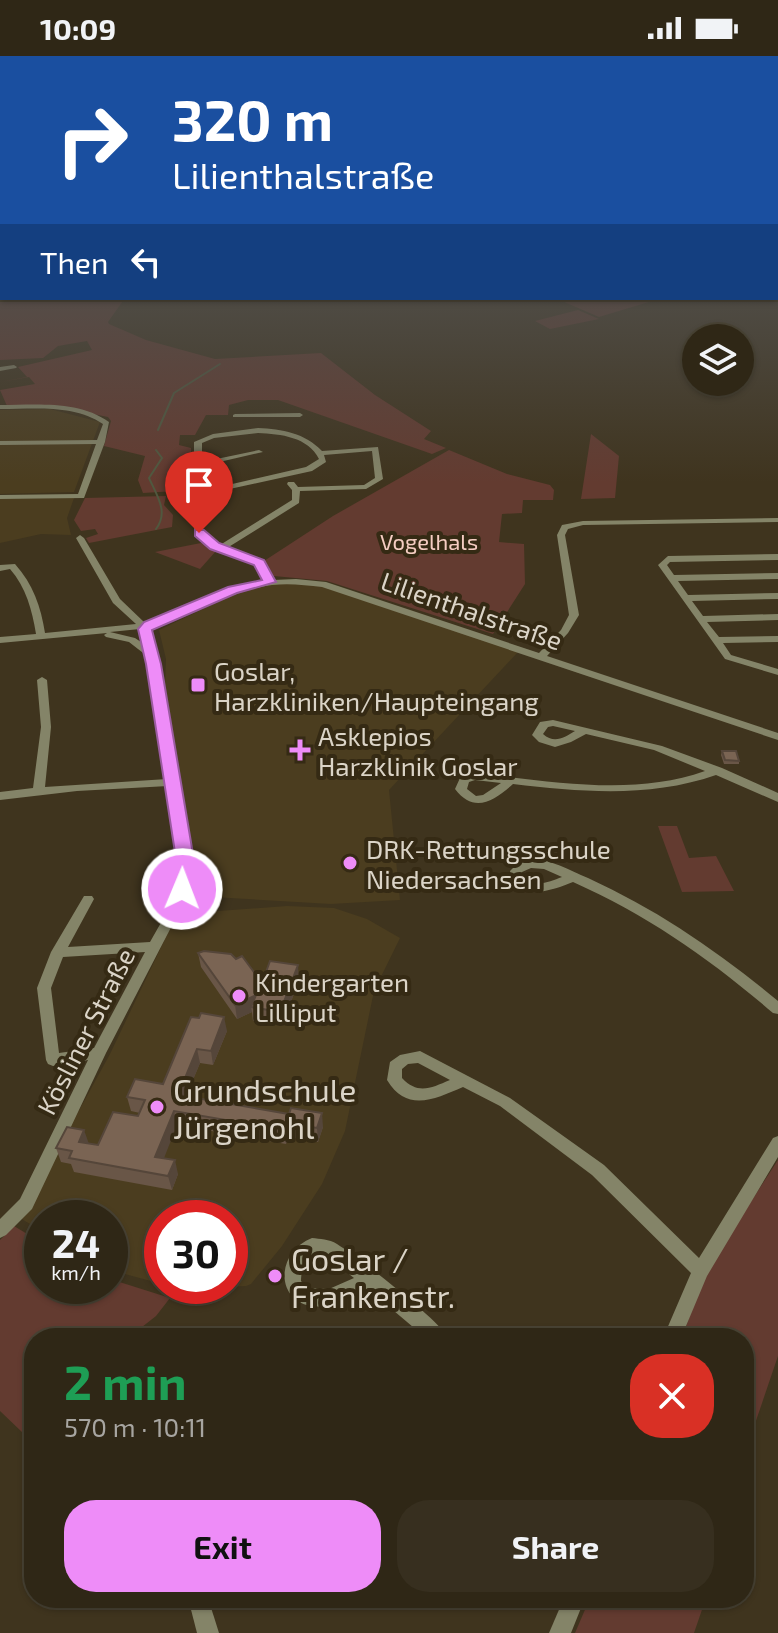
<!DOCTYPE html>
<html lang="en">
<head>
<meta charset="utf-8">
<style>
	:root { --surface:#2f2716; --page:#372f1f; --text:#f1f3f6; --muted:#a7a5a1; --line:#4a4435; --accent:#ee8cf8 }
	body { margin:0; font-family:"Exo 2",sans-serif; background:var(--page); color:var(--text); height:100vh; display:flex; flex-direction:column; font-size:30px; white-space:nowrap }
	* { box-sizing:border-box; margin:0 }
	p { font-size:26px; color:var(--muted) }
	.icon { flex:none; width:44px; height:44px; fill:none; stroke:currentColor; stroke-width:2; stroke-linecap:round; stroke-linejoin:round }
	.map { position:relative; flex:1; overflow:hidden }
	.sheet { position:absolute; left:24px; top:1272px; width:730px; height:280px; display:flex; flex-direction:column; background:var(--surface); border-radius:32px; box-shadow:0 2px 6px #0004,0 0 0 2px var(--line) }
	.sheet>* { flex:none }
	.hud { position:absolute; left:0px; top:0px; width:778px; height:244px; box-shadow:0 2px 6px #0004,0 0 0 2px var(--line); background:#1a4fa0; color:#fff; overflow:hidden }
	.buttons { position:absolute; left:682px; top:268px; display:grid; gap:16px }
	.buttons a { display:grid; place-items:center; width:72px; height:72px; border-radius:50%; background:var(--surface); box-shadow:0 2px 6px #0004,0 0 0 2px var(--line); font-size:40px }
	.speed { position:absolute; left:24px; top:1144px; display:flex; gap:16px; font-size:40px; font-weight:700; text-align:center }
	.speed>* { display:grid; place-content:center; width:104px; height:104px; border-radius:50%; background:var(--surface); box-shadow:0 2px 6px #0004,0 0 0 2px var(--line); line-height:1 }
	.speed small { font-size:20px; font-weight:400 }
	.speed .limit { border:12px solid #d22; background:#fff; color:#111 }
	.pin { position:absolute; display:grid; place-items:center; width:68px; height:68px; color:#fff; margin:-82px -34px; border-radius:50% 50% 50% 0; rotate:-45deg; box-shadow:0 0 8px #0007 }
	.pin .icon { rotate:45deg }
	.me { position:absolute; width:88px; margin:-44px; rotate:1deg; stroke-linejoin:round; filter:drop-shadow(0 0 6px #0008) }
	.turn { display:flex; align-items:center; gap:28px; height:168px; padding:0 40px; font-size:36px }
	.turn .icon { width:104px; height:104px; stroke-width:2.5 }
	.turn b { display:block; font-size:56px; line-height:68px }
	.then { display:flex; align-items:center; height:76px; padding:0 40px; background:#0003; gap:16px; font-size:30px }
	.round { display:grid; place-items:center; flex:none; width:84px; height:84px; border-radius:32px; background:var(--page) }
	.headline { display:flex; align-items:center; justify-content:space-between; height:136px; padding:0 40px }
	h1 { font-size:48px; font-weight:700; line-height:60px; color:#1e9e55 }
	.cta { display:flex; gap:16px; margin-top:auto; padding:16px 40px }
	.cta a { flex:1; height:92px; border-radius:32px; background:var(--accent); color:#111; font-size:32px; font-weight:700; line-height:92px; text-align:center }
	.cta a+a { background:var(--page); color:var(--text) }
	.status { display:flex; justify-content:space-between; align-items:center; height:56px; padding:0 40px; background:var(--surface); direction:ltr }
	.status svg { height:22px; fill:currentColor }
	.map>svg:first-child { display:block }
	.built { fill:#4b3d1f }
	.green { fill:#633b30 }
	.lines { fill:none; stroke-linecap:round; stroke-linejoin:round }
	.stream { stroke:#50583f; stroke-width:2 }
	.minor { fill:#848468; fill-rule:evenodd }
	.wall { fill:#695647 }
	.shaded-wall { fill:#55463a }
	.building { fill:#7a6453; stroke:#55463a; stroke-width:2 }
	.route { fill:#ee8cf8; stroke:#9b5ba1; stroke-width:2 }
	.poi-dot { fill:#ee8cf8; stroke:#352a14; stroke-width:3 }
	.labels { text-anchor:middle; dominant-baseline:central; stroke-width:8; stroke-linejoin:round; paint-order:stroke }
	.far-park-label { font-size:22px; fill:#f5cdc2; stroke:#352a14 }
	.street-label { font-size:26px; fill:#dbd4c7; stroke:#352a14 }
	.poi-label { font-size:26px; fill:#dbd4c7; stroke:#352a14; text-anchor:start }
	.near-poi-label { font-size:32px; fill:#dbd4c7; stroke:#352a14; text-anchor:start }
</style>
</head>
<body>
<div class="status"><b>10:09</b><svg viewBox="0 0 49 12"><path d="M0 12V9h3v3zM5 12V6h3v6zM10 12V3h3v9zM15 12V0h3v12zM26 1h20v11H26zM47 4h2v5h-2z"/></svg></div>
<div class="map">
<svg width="778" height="1577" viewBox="0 0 778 1577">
	<rect width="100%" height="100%" fill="#3f341e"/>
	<g class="built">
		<polygon points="50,353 100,366 74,436 0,438 0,354"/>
		<polygon points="74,442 67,462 71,479 41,478 0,487 0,443"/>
		<polygon points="292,527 326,531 518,596 389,734 400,844 331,848 196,840 169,660 165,628 166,603 159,574 237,537 268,528"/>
		<polygon points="287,850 334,852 367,863 400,882 374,935 345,1075 322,1128 282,1190 251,1228 246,1230 178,1233 167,1230 230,1230 230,1162 162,1162 162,1228 110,1214 110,1162 42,1162 42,1175 20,1162 110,998 177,858"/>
	</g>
	<g class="green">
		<polygon points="0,205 2,242 125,242 108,266 109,268 146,284 215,303 321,297 375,339 431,375 424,383 446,392 432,398 278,344 248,344 229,349 228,359 206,359 195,379 180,379 179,389 191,392 192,434 143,437 138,424 145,400 104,390 111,365 108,361 54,350 7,350 0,334 35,328 29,321 0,326 27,321 18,311 92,294 87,285 58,290 43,302 0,304"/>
		<polygon points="555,242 662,242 599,261"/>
		<polygon points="578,254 599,263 550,273 535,265"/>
		<polygon points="591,378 619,400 615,442 581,443"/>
		<polygon points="449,394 507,418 550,429 554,434 553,444 523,444 522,457 502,458 499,486 524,488 525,528 493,578 327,525 274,520 264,505 333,460"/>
		<polygon points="166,440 164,449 173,459 172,471 89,487 86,482 98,478 95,473 81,475 74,464 85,442"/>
		<polygon points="201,487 216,495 200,513 155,496"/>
		<polygon points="658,770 677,770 689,802 716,800 734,835 682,836"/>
		<polygon points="778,1104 778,1300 744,1400 744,1282 682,1282 705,1216"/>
		<polygon points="14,1170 42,1187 42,1230 110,1230 110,1223 170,1242 156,1260 128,1282 34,1282 34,1365 22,1376 0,1355 0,1184"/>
		<polygon points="590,1542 706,1542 694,1577 575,1577"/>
	</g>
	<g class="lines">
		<g class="stream">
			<polyline points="158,374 174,337 220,308"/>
			<path d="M156,394L162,402L149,422C157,440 169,456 156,473"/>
		</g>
		<g class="minor">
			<polygon points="776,239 778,239 778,243 774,242 776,242"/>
			<polygon points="14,309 17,311 16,312 0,315 0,311"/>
			<path d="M0,349C36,349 78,344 109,366L105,386L84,442L0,443V439L78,438L96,388L0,389V385L97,384L103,368C74,348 34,353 0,353Z"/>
			<polygon points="235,358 300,357 303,359 300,361 233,361 233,359"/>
			<path d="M258,372C282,373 305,377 322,395L378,391L383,423L366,433L300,435L299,447L227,492L259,503L273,524L296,523L326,526L539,597L561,574L569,559L557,479L562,469L583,465L778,462V466L583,469L568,473L565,479L579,559L568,577L547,600L778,677V684L322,531C305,529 289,527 272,529C229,535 191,560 149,572L159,608L193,816L179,856L106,997L32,1153L6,1179L0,1182V1163L20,1143L88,1004L53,1010L48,1008L46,1004L37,932L51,896L84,840H92L94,843L68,891L150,886L167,856L181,816L168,730L77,735L0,744V736L33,732L41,671L37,624L42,621L47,624L51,671L45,731L167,723L147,600L129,586L106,581L104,579L107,577L0,587V581L36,578C32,554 26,531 10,513L0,515V509L15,508C33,528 41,551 45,577L136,568L113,547L76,482L80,479L84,482L120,543L145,567L141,570L142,571L145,570L146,567L229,535L265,525C262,520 258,513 254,509C239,494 204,502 194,473V386L213,378ZM258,377C281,378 308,381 319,403L306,411L202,435V410L263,396L259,394L202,406V387L214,382ZM372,395L375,422L364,429L298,431L294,426H288L287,428L292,434V444L220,489C196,474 202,466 202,439L312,415L326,406L324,399ZM140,573L144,588L135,582L110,576ZM145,896L94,992L59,997L51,932L63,901Z"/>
			<polygon points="778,498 778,504 670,506 667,509 674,519 778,517 778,523 678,525 688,539 778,537 778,543 692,545 703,560 778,558 778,564 707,566 719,581 778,580 778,586 723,587 731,599 778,613 778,619 725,603 658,509 668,500"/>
			<path d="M553,664L662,690L722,712L778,737V746L716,719C650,742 582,736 513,728C494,745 474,758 455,733L460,722L474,717C550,725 632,741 705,715L654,694L586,678L571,686L555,691L539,686L532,679L540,666ZM553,670L575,675C564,682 554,688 543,678L548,671ZM475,724L501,727L483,739L476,740L467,733L469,726Z"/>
			<path d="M530,803C551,803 569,814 588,822C658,854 719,896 778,945V958L773,957C710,903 649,860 573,826C554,834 514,848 510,815L518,807ZM531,812L544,813L562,821C549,826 535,832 523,821L522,816Z"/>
			<path d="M420,995L510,1042L604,1109L699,1202L773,1082L778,1080V1101L707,1220L681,1282H663L691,1217L592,1119L500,1050L463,1031C435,1043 407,1057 387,1024L390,1006L400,999ZM418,1007L450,1024C431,1032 418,1039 402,1022V1013L408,1008Z"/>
			<path d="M312,1182C320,1183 329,1183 337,1188C356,1200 441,1265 448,1282H426L368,1233C355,1239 341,1248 326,1250C276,1257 271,1198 312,1182ZM315,1198L325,1199L354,1222L329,1233L307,1232L301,1225C301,1212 306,1206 315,1198Z"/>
			<polygon points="188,1542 208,1542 219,1577 197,1577"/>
			<polygon points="564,1542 585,1542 571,1577 549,1577"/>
		</g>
	</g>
	<g class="wall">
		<polygon points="722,695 739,705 739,708 724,708 721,699"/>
		<polygon points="198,897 236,903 262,927 299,924 282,970 253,965 252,956 237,963 201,911"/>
		<polygon points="191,961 227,975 213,1009 200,1007 186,1040 323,1071 318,1086 288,1081 286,1088 177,1069 163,1102 178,1118 172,1134 74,1116 71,1108 61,1106 56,1092 89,1088 98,1089 138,1060 140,1057 131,1055 127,1041 163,1028"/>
	</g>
	<g class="shaded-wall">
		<polygon points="298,909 299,924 282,970 280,956"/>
		<polygon points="256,939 251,951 252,956 237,963 235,949"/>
		<polygon points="224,961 227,975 213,1009 211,995"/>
		<polygon points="197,993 200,1007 181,1053 178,1039"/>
		<polygon points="174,1055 177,1069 159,1115 155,1101"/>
		<polygon points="322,1057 323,1071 318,1086 317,1072"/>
		<polygon points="286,1067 288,1081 286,1088 284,1074"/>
		<polygon points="84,1074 89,1088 79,1086"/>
		<polygon points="175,1104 178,1118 172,1134 168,1120"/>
	</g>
	<g class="building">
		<polygon points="722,695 736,695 739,705 725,704"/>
		<polygon points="204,895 231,898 236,903 242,900 262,927 270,905 298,909 280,956 251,951 256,939 235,949 198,897"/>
		<polygon points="201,957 224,961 211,995 197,993 178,1039 289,1058 291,1052 322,1057 317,1072 286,1067 284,1074 174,1055 155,1101 175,1104 168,1120 69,1102 72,1095 56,1092 67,1071 84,1074 79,1086 98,1089 113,1056 138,1060 145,1044 127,1041 135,1023 163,1028 191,961 199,962"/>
	</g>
	<linearGradient id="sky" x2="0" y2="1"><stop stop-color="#231d10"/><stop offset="0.48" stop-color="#52504c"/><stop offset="1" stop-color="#52504c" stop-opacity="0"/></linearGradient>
	<rect width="778" height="426" fill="url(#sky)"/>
	<polygon class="route" points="195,474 204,474 219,487 264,504 276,526 237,537 152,574 161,608 196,816 192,833 182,840 173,833 178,816 146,608 138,573 144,566 228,531 262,524 254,509 210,493 195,480"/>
	<g class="poi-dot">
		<rect x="190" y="621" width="16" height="16" rx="4"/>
		<path d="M296 682h8v8h8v8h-8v8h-8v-8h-8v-8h8z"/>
		<circle cx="350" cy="807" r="8"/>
		<circle cx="239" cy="940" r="8"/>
		<circle cx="157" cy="1051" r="8"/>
		<circle cx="275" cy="1220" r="8"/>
	</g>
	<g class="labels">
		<g class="far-park-label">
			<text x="429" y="485">Vogelhals</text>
		</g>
		<g class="street-label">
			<text transform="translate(472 554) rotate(19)">Lilienthalstraße</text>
			<text transform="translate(85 975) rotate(-63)">Kösliner Straße</text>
		</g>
		<g class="poi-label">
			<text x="214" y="614">Goslar,<tspan x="214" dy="30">Harzkliniken/Haupteingang</tspan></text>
			<text x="318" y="679">Asklepios<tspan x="318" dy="30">Harzklinik Goslar</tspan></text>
			<text x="366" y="792">DRK-Rettungsschule<tspan x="366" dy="30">Niedersachsen</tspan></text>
			<text x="255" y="925">Kindergarten<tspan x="255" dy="30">Lilliput</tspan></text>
		</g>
		<g class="near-poi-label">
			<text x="173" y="1033">Grundschule<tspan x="173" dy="37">Jürgenohl</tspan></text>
			<text x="291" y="1202">Goslar /<tspan x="291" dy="37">Frankenstr.</tspan></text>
		</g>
	</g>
</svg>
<div class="buttons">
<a><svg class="icon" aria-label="layers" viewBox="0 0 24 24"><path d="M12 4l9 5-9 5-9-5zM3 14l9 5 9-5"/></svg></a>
</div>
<div class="speed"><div>24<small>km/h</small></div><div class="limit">30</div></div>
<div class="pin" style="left:199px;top:477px;background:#d93025"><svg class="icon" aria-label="arrive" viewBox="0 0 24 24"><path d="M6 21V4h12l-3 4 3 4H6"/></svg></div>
<svg class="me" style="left:182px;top:833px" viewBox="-20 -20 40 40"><circle r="17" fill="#ee8cf8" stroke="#fff" stroke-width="3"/><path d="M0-11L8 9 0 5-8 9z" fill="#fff"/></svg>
<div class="hud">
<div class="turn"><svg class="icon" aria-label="right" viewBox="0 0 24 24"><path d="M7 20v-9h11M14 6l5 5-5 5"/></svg><div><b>320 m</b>Lilienthalstraße</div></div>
<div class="then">Then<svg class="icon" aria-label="left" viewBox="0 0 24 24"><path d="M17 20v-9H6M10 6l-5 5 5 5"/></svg></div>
</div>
<section class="sheet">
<div class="headline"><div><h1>2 min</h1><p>570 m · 10:11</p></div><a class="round" style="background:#d93025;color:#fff"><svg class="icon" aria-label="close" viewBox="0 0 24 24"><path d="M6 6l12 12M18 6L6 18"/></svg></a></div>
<div class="cta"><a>Exit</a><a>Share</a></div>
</section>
</div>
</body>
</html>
